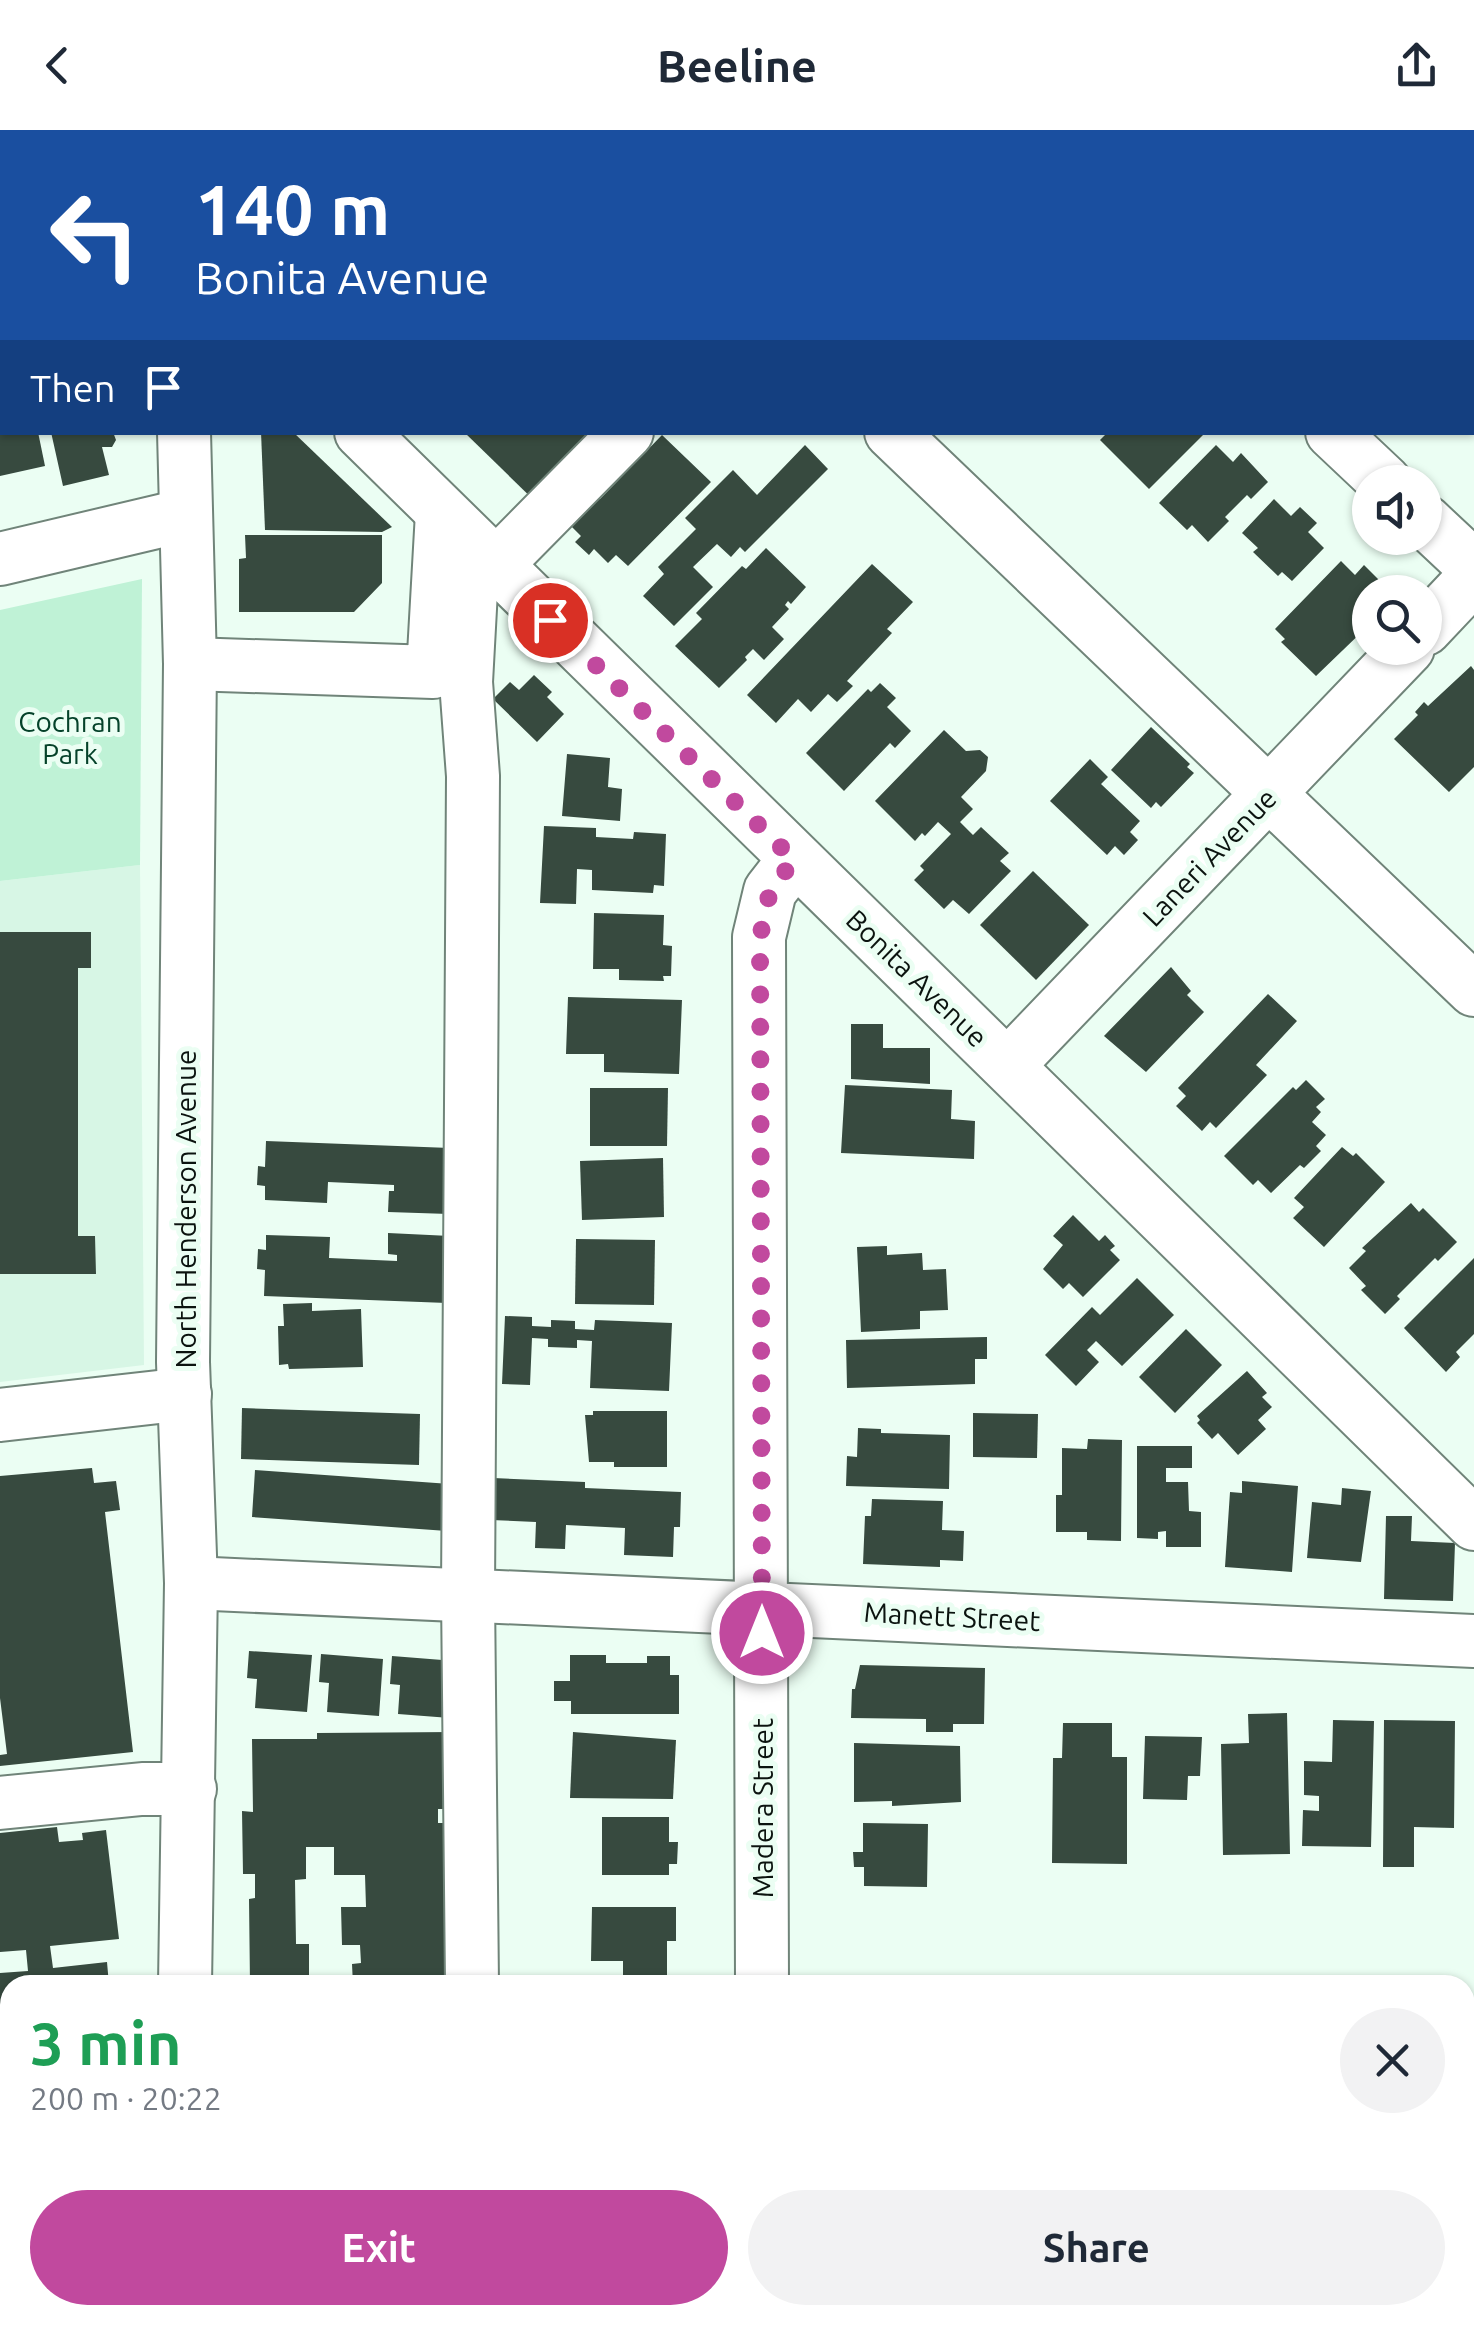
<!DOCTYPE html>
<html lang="en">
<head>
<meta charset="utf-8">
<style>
	:root { --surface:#fff; --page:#f2f2f3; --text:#1f2937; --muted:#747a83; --accent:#c1499e }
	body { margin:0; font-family:Ubuntu,sans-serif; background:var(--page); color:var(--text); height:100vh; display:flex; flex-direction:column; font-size:38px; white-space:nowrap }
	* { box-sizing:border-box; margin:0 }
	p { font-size:32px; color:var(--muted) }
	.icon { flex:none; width:55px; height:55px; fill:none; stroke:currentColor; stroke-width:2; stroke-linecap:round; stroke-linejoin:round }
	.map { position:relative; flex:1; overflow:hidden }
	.details { position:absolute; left:0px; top:1845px; width:1475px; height:350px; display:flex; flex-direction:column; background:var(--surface); border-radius:30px 30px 0 0; box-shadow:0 2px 8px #0004 }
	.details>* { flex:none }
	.guide { position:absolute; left:0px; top:0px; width:1475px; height:305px; box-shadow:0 2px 8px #0004; background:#1a4fa0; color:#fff; overflow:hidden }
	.buttons { position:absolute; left:1352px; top:335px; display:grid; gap:20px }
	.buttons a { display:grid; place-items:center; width:90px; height:90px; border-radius:50%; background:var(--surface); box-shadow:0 2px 8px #0004; font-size:50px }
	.pin { position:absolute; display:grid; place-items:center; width:85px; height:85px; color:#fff; margin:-42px; border:5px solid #fff; border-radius:50%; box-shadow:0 2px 10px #0007 }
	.me { position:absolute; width:110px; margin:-55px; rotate:0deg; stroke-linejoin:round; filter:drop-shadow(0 0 8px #0008) }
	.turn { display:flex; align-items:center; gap:35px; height:210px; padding:0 30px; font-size:45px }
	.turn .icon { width:130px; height:130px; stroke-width:2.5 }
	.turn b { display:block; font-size:70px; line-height:85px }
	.then { display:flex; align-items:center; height:95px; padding:0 30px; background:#0003; gap:20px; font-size:38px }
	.round { display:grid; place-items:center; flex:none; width:105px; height:105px; border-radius:52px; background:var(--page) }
	.head { display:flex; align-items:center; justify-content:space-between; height:170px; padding:0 30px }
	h1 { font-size:60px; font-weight:700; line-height:75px; color:#1e9e55 }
	.cta { display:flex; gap:20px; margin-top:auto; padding:20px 30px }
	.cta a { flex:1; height:115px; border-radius:60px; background:var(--accent); color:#fff; font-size:40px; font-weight:700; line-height:115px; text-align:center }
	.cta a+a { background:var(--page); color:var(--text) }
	header { display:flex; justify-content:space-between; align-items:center; height:130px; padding:0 30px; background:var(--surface); font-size:45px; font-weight:700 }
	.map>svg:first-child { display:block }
	.built { fill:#d7f6e5 }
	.green { fill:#bff2d6 }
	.building { fill:#374a3f }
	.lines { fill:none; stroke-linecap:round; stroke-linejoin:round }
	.minor-casing { stroke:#708479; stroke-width:56 }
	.minor { stroke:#fff; stroke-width:52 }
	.route { stroke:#c1499e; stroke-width:18; stroke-dasharray:0 32.4 }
	.labels { text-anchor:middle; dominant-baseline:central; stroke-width:10; stroke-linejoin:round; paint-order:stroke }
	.park-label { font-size:28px; fill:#05422a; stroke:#ebfef3 }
	.street-label { font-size:28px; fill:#0b130f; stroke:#ebfef3 }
</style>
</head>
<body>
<header><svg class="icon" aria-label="back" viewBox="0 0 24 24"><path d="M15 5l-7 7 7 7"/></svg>Beeline<svg class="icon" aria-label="share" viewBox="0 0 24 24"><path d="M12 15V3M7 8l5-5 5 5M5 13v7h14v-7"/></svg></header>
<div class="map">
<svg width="1474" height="2195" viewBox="0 0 1474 2195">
	<rect width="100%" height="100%" fill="#ebfef3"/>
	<g class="built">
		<polygon points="140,735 144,1235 0,1252 0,751"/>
		<polygon points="219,2185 464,2185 464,2195 218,2195"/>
	</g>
	<polygon class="green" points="142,449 140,735 0,751 0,480"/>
	<g class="building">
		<polygon points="0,302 38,302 45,336 0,346"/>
		<polygon points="51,302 113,302 116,310 112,317 102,317 109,345 63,356"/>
		<polygon points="261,302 293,302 392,397 382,402 265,400"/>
		<polygon points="464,302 620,302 544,380"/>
		<polygon points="1108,302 1200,302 1203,305 1149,359 1100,310"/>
		<polygon points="662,305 711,352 628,436 616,425 608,433 594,419 589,425 575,412 581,406 567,392 595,364 600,369"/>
		<polygon points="805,315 828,339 745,422 740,417 731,427 717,414 693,437 713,457 674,496 643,466 664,444 658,437 696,399 685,388 733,340 757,365"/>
		<polygon points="1216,315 1233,332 1241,323 1268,352 1251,369 1247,365 1225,387 1229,391 1208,412 1192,395 1187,400 1159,373"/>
		<polygon points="1274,369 1291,386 1300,377 1317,393 1308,402 1324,418 1292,451 1282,442 1278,446 1253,422 1258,418 1242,403"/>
		<polygon points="245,405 382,405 382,453 354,482 239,482 239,429 246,428"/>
		<polygon points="766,418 806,457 791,474 788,471 785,475 789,479 772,497 784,509 764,530 753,519 745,527 747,530 719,558 675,516 702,489 696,483 742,436 746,439"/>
		<polygon points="1341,431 1355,445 1364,435 1380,451 1376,456 1383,462 1370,462 1370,482 1366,486 1370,494 1316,546 1281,512 1285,509 1275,499"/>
		<polygon points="872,434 913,472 887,499 892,503 847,551 853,556 837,572 828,564 811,582 798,569 776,593 747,565"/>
		<polygon points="1471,536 1474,540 1474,637 1449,662 1394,609 1418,585 1415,582 1424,572 1428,576"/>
		<polygon points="534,545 552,562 547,567 564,584 537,612 493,569 510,552 519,560"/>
		<polygon points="880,553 896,568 887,577 911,601 895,618 890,613 844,661 806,623 868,559 871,562"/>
		<polygon points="1151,597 1190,634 1187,637 1194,643 1161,677 1156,672 1151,678 1111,640"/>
		<polygon points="944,600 966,621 980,620 988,627 986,641 961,667 973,679 960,692 973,705 981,697 1009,723 1000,731 1011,741 969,784 953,770 944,779 914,750 924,740 920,736 951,704 938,692 925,706 922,703 915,711 875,671"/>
		<polygon points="567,624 610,628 608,657 622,659 620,691 562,686"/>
		<polygon points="1090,629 1108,647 1101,654 1140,691 1130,702 1138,710 1124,725 1115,716 1107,725 1050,671"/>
		<polygon points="544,696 596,698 596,707 633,709 634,702 666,704 664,756 654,755 653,763 592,760 592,740 577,739 576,774 540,773"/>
		<polygon points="1033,741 1089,795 1036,850 980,795"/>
		<polygon points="594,783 664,785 663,815 672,816 671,846 663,846 664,851 619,850 619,839 593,839"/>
		<polygon points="0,802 91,802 91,838 78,838 78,1106 95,1106 96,1144 0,1144"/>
		<polygon points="1171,837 1191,861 1187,865 1204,882 1146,942 1104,906"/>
		<polygon points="1268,864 1297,891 1256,935 1267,945 1216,998 1210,992 1202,1001 1176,976 1186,966 1178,958"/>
		<polygon points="568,867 682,870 679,944 604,942 604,924 566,924"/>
		<polygon points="851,894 883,894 883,918 930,918 930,954 851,949"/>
		<polygon points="1306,950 1325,969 1316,977 1321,982 1312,992 1326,1005 1316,1016 1321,1021 1304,1038 1300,1035 1271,1063 1258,1050 1253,1055 1224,1026 1293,957 1296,960"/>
		<polygon points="845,955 952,960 951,989 975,991 974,1029 841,1023"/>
		<polygon points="590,958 668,958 667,1016 590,1016"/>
		<polygon points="266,1011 450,1018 449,1084 388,1082 389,1061 394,1061 394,1055 328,1052 327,1073 265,1070 265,1056 257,1055 258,1036 265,1037"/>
		<polygon points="1342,1017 1353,1026 1356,1023 1385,1052 1324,1117 1293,1088 1304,1077 1294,1068"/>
		<polygon points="663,1028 664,1087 582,1090 580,1031"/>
		<polygon points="1411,1073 1419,1082 1423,1078 1457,1112 1438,1131 1435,1128 1397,1166 1400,1169 1385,1184 1361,1160 1366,1156 1349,1138 1366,1121 1362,1118"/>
		<polygon points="1073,1085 1099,1111 1105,1105 1115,1116 1110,1120 1120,1130 1083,1167 1069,1153 1063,1159 1043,1139 1063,1115 1053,1106"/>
		<polygon points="388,1103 450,1106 447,1173 264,1166 265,1140 257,1139 258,1119 266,1120 266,1105 330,1107 329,1128 397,1131 397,1125 388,1124"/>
		<polygon points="576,1109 655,1110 654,1175 575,1174"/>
		<polygon points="887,1116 887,1125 922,1123 923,1140 946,1139 948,1180 920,1181 920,1199 861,1202 857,1117"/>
		<polygon points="1474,1128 1474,1204 1456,1222 1460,1227 1446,1242 1404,1198"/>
		<polygon points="1137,1148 1174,1185 1122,1236 1096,1211 1087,1220 1099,1232 1076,1256 1045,1225 1092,1177 1100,1185"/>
		<polygon points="312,1173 312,1181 361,1179 363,1237 289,1239 288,1234 279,1235 278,1196 284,1196 283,1174"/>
		<polygon points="505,1186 532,1187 532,1196 551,1197 551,1190 575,1191 575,1199 594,1200 595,1190 672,1193 669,1261 590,1258 592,1211 577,1210 577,1218 548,1217 548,1209 532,1208 530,1255 502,1254"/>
		<polygon points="1186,1199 1222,1235 1175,1283 1139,1247"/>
		<polygon points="987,1207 987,1229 975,1229 975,1254 847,1258 846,1210"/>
		<polygon points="1247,1241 1267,1263 1262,1267 1272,1277 1258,1290 1266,1299 1238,1325 1218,1303 1212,1309 1197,1293 1200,1290 1197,1286"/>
		<polygon points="242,1278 420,1284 419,1335 241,1329"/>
		<polygon points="593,1281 667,1281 667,1337 614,1337 614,1332 589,1332 585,1285 593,1285"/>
		<polygon points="973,1283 1038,1284 1037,1328 973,1327"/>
		<polygon points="858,1298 881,1299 881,1303 950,1305 949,1359 846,1356 847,1326 857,1327"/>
		<polygon points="1088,1309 1122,1310 1121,1411 1087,1410 1087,1402 1056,1402 1056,1365 1062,1365 1062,1318 1087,1319"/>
		<polygon points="1137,1316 1192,1316 1192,1338 1166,1338 1166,1352 1188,1352 1189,1381 1201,1382 1201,1417 1166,1417 1166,1401 1158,1402 1158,1409 1137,1408"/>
		<polygon points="92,1338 94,1353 116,1351 120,1380 105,1382 133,1622 0,1636 0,1625 7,1624 0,1568 0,1346"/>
		<polygon points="255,1340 450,1354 447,1401 252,1387"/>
		<polygon points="493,1348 585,1352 585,1358 681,1362 680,1397 674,1397 673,1427 624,1425 625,1398 566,1395 565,1419 535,1418 536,1392 491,1390"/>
		<polygon points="1242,1351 1298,1356 1292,1442 1225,1437 1230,1362 1242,1363"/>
		<polygon points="1342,1358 1371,1361 1361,1432 1307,1428 1312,1372 1341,1375"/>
		<polygon points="872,1369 943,1371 942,1400 964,1401 963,1431 940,1430 940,1437 863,1434 865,1386 871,1386"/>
		<polygon points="1386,1386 1412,1386 1411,1411 1455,1413 1453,1471 1384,1469"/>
		<polygon points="249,1521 312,1525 307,1582 255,1578 257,1549 247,1548"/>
		<polygon points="321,1524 383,1529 379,1586 327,1582 329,1553 319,1552"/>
		<polygon points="570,1525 606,1525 606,1533 647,1533 647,1526 670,1526 670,1545 679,1545 679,1584 571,1584 571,1571 554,1571 554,1551 570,1551"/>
		<polygon points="392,1526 455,1531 450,1588 398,1584 400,1555 390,1554"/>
		<polygon points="860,1535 985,1538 984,1594 953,1594 953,1602 926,1602 926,1589 851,1588 852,1559 855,1559"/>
		<polygon points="1287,1583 1290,1724 1223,1725 1221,1614 1249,1613 1248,1584"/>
		<polygon points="1333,1590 1374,1591 1371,1717 1302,1716 1303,1680 1319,1681 1319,1666 1304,1665 1304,1631 1332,1632"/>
		<polygon points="1384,1590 1455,1591 1454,1698 1414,1697 1414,1737 1383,1737"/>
		<polygon points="1063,1593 1112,1593 1112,1627 1127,1627 1127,1734 1052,1733 1053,1628 1062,1628"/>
		<polygon points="454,1602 455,1679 438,1679 438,1693 452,1693 452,1730 444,1729 444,1763 451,1763 456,1855 353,1855 352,1834 361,1833 360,1815 342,1815 341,1777 366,1777 365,1745 334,1745 334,1717 306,1717 306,1749 295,1750 296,1814 309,1814 309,1853 250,1855 249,1769 255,1768 255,1744 243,1744 242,1681 253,1682 252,1609 317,1609 317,1603"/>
		<polygon points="573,1602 676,1610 673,1669 570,1668"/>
		<polygon points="1145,1606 1202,1607 1200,1646 1188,1646 1187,1670 1143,1669"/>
		<polygon points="854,1613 960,1616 961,1672 892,1676 892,1671 854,1672"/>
		<polygon points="602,1687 669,1687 669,1712 678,1712 677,1734 669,1734 669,1745 602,1745"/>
		<polygon points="863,1693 928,1694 927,1757 864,1756 864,1737 854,1737 853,1722 863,1722"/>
		<polygon points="57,1697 59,1712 83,1710 82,1703 106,1700 119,1809 50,1816 53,1838 107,1832 109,1855 10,1855 10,1990 0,1991 0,1843 28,1841 26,1820 0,1822 0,1703"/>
		<polygon points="592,1777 676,1777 676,1811 667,1811 667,1845 623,1845 623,1831 591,1831"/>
		<polygon points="980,1847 1049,1848 1049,1855 979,1855"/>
		<polygon points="596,1850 680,1851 680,1855 596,1855"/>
		<polygon points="10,2131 10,2185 112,2185 114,2195 0,2195 0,2132"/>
		<polygon points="1465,2170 1474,2170 1474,2195 1391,2195 1392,2185 1465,2185"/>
		<polygon points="247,2185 341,2185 341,2195 248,2195"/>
		<rect x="822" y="2185" width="59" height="10"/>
		<polygon points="897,2185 951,2185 951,2195 896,2195"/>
		<polygon points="979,2185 1038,2185 1038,2195 978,2195"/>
		<polygon points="1067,2185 1118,2185 1117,2195 1067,2195"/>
		<polygon points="1150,2185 1207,2185 1206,2195 1149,2195"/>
		<polygon points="1231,2185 1284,2185 1284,2195 1230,2195"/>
		<rect x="1309" y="2185" width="69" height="10"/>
	</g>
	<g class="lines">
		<g class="minor-casing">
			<g id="minor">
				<polyline points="574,0 576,2"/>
				<polyline points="1013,0 1015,2"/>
				<polyline points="1472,0 1474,2"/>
				<polyline points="203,2 205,0"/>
				<polyline points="0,161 2,160"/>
				<polyline points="184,302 190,534 183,1232 191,1453 185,1855"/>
				<polyline points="361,302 1474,1394"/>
				<polyline points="891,302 1474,860"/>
				<polyline points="1332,302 1385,352"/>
				<polyline points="1425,391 1474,437"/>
				<polyline points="0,429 186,385"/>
				<polyline points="1425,499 1474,447"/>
				<polyline points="190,534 433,542 442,383"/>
				<polyline points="1008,935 1408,518"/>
				<polyline points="0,1285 185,1264"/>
				<polyline points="191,1453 1474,1511"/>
				<polyline points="0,1673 142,1659 190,1659"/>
				<polyline points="472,1855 468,1464 473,646 466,552 471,460 627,302"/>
				<polyline points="762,1855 759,807 770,761 794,730"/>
				<polyline points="0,2064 10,2063"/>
				<polyline points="1465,2085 1474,2086"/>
				<polyline points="183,2185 183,2195"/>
				<polyline points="414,2185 415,2195"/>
				<polyline points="763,2185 763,2195"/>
			</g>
		</g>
		<use href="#minor" class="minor"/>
	</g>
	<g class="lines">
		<polyline class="route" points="550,490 794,730 770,761 760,807 762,1503"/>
	</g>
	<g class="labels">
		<g class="park-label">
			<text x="70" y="591">Cochran<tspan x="70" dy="32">Park</tspan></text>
		</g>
		<g class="street-label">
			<text transform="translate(1209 727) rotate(-46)">Laneri Avenue</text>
			<text transform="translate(917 848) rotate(44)">Bonita Avenue</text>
			<text transform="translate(185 1079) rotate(-90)">North Henderson Avenue</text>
			<text transform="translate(952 1486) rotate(3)">Manett Street</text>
			<text transform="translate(762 1678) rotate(-90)">Madera Street</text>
		</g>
	</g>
</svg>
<div class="buttons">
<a><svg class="icon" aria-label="sound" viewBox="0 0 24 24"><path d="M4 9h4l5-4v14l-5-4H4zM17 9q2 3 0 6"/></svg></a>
<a><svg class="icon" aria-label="search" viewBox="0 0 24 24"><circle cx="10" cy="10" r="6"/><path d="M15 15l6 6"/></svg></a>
</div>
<div class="pin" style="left:550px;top:490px;background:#d93025"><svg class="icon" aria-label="arrive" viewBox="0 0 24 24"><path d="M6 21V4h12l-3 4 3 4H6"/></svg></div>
<svg class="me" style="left:762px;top:1503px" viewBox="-20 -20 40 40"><circle r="17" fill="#c1499e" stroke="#fff" stroke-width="3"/><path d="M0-11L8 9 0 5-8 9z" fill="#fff"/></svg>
<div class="guide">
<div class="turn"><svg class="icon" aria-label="left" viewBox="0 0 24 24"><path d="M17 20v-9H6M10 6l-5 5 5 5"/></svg><div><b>140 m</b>Bonita Avenue</div></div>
<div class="then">Then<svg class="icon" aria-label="arrive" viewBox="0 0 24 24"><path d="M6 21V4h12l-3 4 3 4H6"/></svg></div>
</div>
<section class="details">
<div class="head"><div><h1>3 min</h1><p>200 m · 20:22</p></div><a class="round"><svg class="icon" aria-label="close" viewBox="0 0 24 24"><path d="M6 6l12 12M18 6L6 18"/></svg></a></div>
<div class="cta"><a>Exit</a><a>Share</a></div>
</section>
</div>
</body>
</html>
